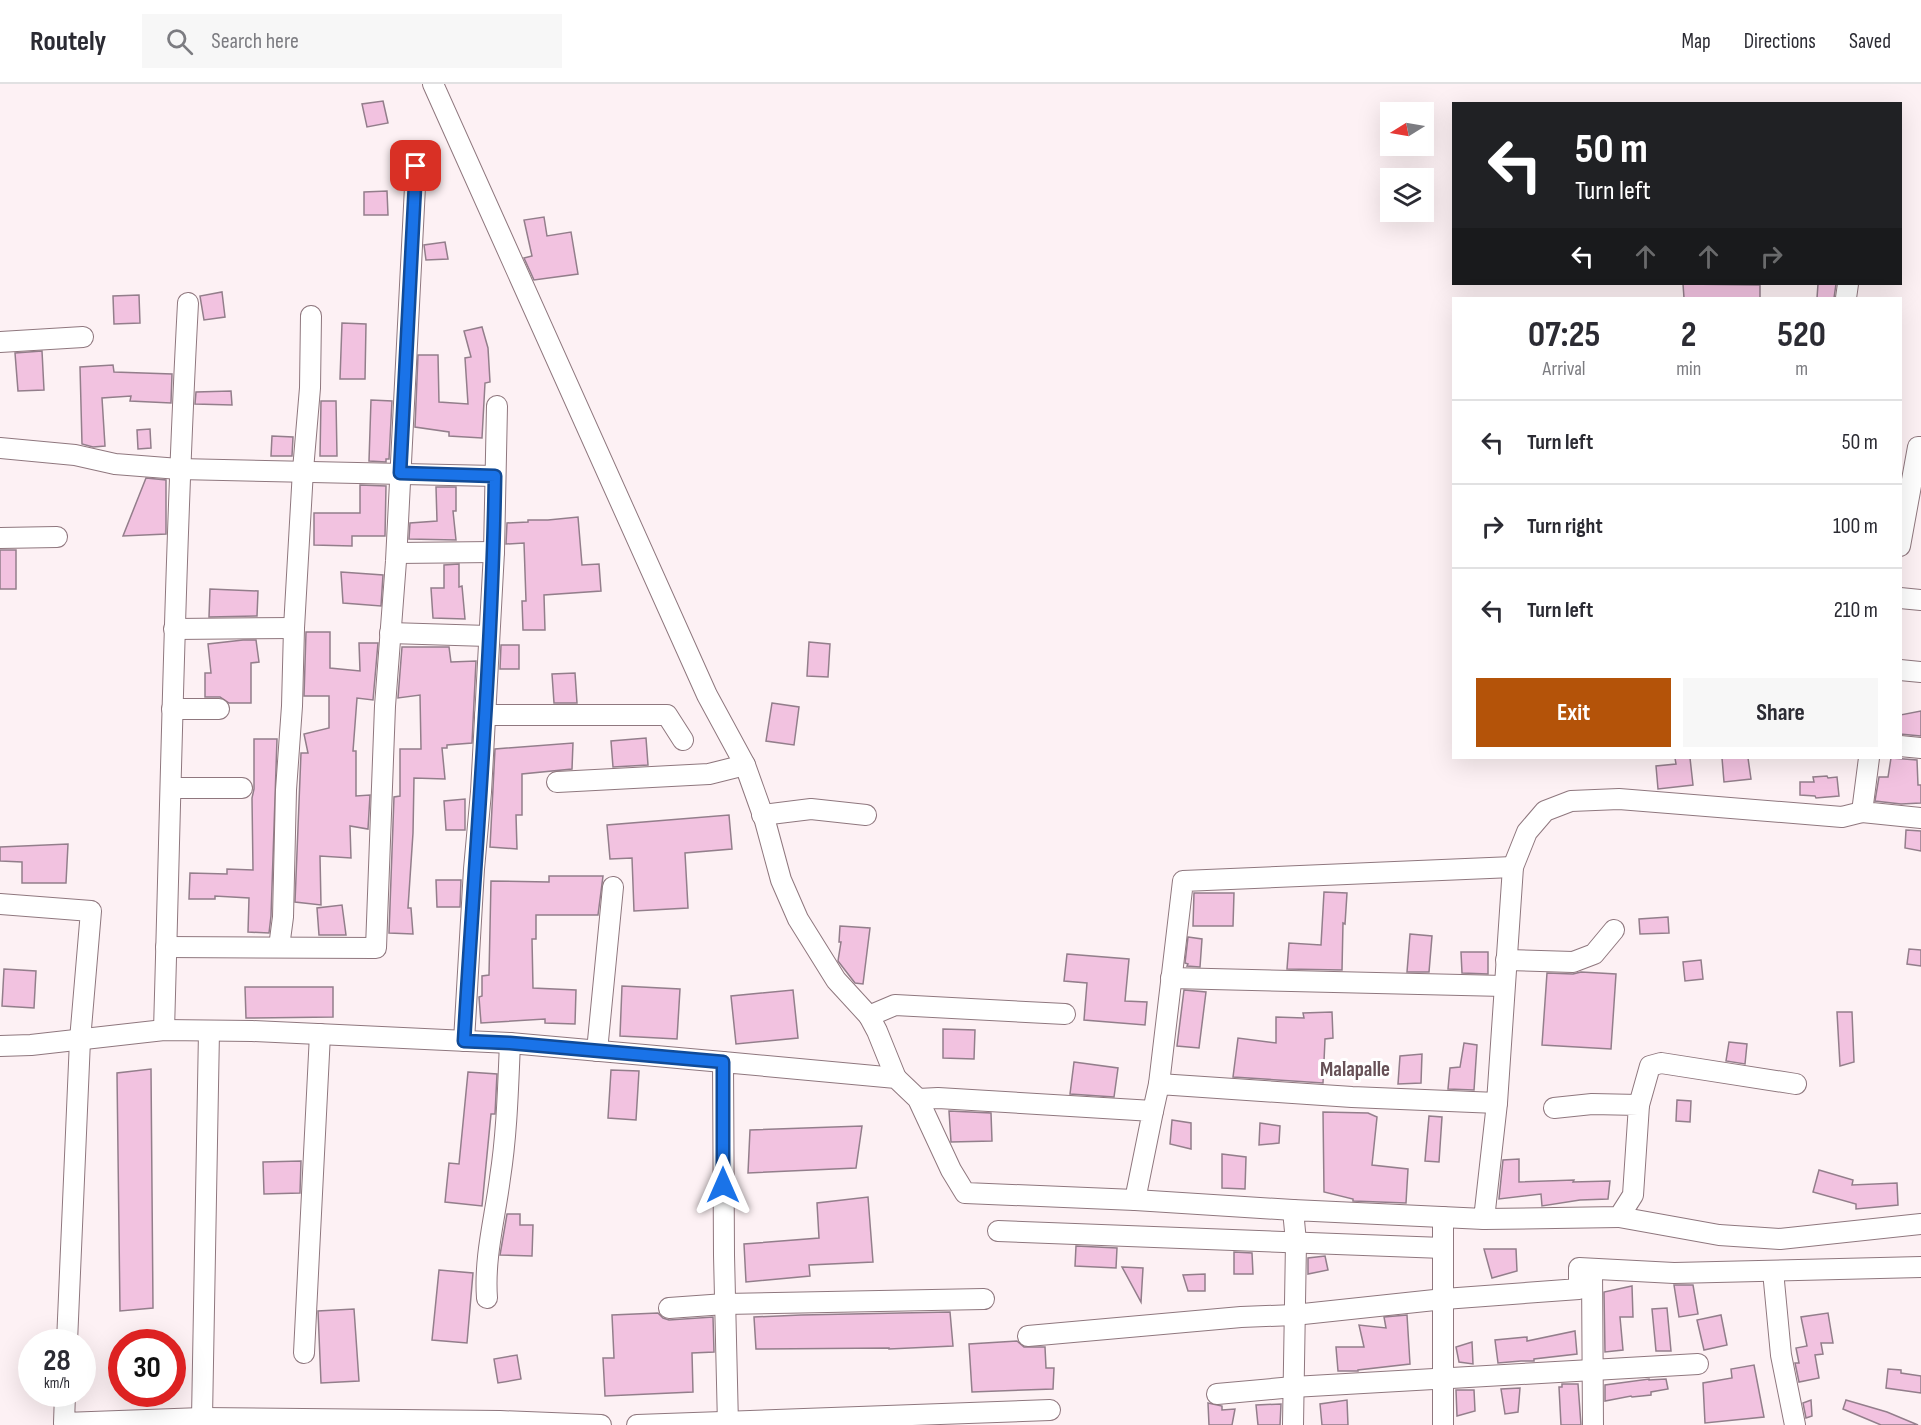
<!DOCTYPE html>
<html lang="en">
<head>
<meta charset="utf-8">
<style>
	:root { --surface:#fff; --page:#f7f7f7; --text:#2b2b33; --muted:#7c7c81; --line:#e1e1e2; --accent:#b45309 }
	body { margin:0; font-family:"Sofia Sans Condensed",sans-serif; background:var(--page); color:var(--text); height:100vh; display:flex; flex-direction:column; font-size:22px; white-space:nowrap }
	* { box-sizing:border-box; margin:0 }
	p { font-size:20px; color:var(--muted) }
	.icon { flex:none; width:33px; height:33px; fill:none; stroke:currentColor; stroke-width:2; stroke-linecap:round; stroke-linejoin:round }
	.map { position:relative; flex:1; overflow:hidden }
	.details { position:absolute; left:1452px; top:213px; width:450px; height:462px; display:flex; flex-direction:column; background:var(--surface); border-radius:0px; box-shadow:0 6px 24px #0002 }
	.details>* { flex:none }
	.guide { position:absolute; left:1452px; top:18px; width:450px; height:183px; border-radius:0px; box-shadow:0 6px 24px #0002; background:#202124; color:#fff; overflow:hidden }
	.needle { width:39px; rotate:259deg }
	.buttons { position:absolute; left:1380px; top:18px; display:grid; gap:12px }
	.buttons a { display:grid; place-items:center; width:54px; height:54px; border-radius:0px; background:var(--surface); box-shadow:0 6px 24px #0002; font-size:30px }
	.speed { position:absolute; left:18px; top:1245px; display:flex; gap:12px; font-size:30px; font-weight:700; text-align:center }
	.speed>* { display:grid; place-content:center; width:78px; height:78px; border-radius:50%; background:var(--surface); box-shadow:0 6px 24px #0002; line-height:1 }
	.speed small { font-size:15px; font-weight:400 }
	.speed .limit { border:9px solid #d22; background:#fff; color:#111 }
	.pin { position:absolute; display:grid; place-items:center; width:51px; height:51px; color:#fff; margin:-26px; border-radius:12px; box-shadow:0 3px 9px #0006 }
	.me { position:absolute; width:66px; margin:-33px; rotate:0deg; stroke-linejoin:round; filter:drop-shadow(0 0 4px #0008) }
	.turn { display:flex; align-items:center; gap:21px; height:126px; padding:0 24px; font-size:27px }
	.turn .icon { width:78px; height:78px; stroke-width:2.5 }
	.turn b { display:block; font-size:42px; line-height:51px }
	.lanes { display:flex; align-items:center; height:57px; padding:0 24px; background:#0003; justify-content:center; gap:30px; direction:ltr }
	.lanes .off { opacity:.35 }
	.eta { display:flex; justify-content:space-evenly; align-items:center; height:102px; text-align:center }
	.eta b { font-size:36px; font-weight:700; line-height:42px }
	.button { display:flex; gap:12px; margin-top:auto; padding:12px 24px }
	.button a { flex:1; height:69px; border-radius:0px; background:var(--accent); color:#fff; font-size:24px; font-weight:700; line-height:69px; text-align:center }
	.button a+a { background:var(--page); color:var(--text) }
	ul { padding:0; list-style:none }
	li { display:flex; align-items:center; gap:18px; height:84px; padding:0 24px; border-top:2px solid var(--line) }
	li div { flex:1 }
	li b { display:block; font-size:22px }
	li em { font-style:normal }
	header { display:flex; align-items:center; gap:36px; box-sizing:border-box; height:84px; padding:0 30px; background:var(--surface); border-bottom:2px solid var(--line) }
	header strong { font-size:28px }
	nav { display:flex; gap:33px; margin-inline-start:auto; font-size:21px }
	.search { width:420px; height:54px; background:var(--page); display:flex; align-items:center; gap:15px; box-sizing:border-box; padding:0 21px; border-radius:0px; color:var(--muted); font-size:22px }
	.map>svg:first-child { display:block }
	.building { fill:#f2c2e0; stroke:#937e8b; stroke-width:1.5 }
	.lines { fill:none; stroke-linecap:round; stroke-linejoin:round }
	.minor-casing { stroke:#8f777e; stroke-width:22 }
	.minor { stroke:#fff; stroke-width:20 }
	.route-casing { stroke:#114b97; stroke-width:15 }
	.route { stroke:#1a73e8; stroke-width:10 }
	.labels { text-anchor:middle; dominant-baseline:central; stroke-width:6; stroke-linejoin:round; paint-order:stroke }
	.quarter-label { font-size:21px; font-weight:bold; fill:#665056; stroke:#fff }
</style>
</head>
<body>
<header>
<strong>Routely</strong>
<div class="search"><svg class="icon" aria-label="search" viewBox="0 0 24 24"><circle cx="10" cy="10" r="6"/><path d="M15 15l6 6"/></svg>Search here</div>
<nav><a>Map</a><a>Directions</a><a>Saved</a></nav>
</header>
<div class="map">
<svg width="1921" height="1341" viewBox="0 0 1921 1341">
	<rect width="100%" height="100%" fill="#fdf1f4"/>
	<g class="building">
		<polygon points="383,17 388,39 367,43 362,20"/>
		<polygon points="387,107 388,131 364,131 364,108"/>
		<polygon points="544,133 547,152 571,148 578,190 534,196 524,174 532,172 524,136"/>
		<polygon points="445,158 448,175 426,176 424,161"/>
		<polygon points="1683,200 1760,201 1760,214 1684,214"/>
		<polygon points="1818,200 1836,200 1834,214 1817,214"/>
		<polygon points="222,208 225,233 204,236 200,212"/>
		<polygon points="139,211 140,239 114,240 113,212"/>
		<polygon points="342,239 366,240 365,295 340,295"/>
		<polygon points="482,243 488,264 490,298 485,299 482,354 449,352 449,348 415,343 418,271 438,271 439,318 468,320 465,274 471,273 464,247"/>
		<polygon points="42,267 44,306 18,307 15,269"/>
		<polygon points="113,281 114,288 172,290 171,319 130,317 131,312 102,314 105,362 93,363 82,360 80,283"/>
		<polygon points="231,307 232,321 195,320 196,308"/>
		<polygon points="371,316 392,317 389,375 386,375 386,378 369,377"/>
		<polygon points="321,317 336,317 337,372 320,372"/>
		<polygon points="150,345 151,364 138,365 137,346"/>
		<polygon points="272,352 293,353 292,372 271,372"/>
		<polygon points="146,394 166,396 166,450 123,452"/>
		<polygon points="360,401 386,402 385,452 352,452 352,462 314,461 314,429 360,429"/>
		<polygon points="436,403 456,403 456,427 453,427 456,456 409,455 410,439 437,437"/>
		<polygon points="578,433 582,481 599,480 601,507 544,511 545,546 523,546 522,517 526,517 524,459 506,460 507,439 528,438 528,436 548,436"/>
		<rect x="0" y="466" width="16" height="39"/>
		<polygon points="459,480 459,503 462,502 465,535 433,534 431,504 444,504 444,481"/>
		<polygon points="341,488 383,491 381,522 343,519"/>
		<polygon points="210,505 258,507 257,532 209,533"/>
		<polygon points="306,548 330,548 330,584 360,587 359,559 378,559 373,616 357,614 353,667 356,667 356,712 370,711 368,745 350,742 351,774 320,772 321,821 295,818 301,669 308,669 304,650 329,644 329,612 304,612"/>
		<polygon points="243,556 256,556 259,578 251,579 251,619 229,619 220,613 205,613 205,589 211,589 208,560"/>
		<polygon points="809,558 830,560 828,593 807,592"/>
		<polygon points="501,561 519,561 519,585 500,585"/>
		<polygon points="402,563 449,563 451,578 476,577 472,659 447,661 447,664 442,664 445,695 414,694 413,749 408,824 411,824 413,850 389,849 394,713 400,712 400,665 421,665 420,611 398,614"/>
		<polygon points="575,589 577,619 554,619 552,590"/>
		<polygon points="772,619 799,623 794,661 766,657"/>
		<polygon points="1921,627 1921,652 1900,650 1900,631"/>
		<polygon points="646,654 648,681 613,683 611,657"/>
		<polygon points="254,655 277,655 271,832 269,849 248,848 249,814 215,812 215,815 189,815 190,789 227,790 227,785 253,786 252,714 254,705"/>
		<polygon points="573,659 572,685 522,690 522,731 516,731 517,765 490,763 495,665"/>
		<polygon points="1675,674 1690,674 1693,701 1658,705 1656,682 1676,680"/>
		<polygon points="1722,674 1748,674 1751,695 1724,698"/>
		<polygon points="1891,674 1917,676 1918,701 1921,701 1921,719 1901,720 1875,717 1879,693 1888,693"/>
		<polygon points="1827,692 1828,694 1837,693 1839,712 1816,714 1815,712 1800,711 1800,698 1814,698 1813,693"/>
		<polygon points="465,715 465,746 446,746 444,717"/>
		<polygon points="729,731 732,765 685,769 688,824 634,827 632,774 610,775 607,741"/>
		<polygon points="1906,746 1921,747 1921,767 1905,764"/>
		<polygon points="68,760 66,799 22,799 22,778 0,777 0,763"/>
		<polygon points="549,792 603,792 598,831 536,831 536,855 532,855 533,904 576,906 575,940 545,939 545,935 481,939 479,913 482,912 482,892 489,891 491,797 549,798"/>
		<polygon points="436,796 461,796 460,823 437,823"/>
		<polygon points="1324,808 1347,809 1345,840 1343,839 1342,886 1287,885 1289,859 1321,861"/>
		<polygon points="1194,809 1234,809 1233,842 1193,842"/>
		<polygon points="342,821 346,851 319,851 317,824"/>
		<polygon points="1668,833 1669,849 1640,850 1639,835"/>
		<polygon points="840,842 870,844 863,900 855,899 838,877 841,858 839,858"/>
		<polygon points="1410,850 1432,852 1429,888 1407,888"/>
		<polygon points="1188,853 1202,855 1200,883 1187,882 1188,880 1185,879"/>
		<polygon points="1909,865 1921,866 1921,882 1907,880"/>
		<polygon points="1461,868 1488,868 1488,890 1462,889"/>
		<polygon points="1067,870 1129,875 1125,917 1147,918 1145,941 1084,936 1087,899 1064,897"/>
		<polygon points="1701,876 1703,895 1685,897 1683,878"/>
		<polygon points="4,885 36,887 34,924 2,922"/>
		<polygon points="1581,888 1616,890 1611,965 1542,961 1547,889 1573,890"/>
		<polygon points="622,902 680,905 677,955 620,952"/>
		<polygon points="245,903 333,903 333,933 246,934"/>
		<polygon points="793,906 798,954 736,960 731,912"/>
		<polygon points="1184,906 1206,908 1199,964 1177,962"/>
		<polygon points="1332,928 1333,954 1325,955 1323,999 1233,993 1238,954 1276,959 1276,933 1304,934 1303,929"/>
		<polygon points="1837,928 1852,928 1854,978 1840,982"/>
		<polygon points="943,945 975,946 974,975 943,974"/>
		<polygon points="1729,958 1747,960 1745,980 1726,977"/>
		<polygon points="1464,959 1477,961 1474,1006 1448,1005 1450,984 1460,983"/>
		<polygon points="1422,970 1421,999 1398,1000 1400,972"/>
		<polygon points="1074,978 1118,984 1114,1013 1070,1010"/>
		<polygon points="151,985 153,1224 120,1227 117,989"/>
		<polygon points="611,986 639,987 636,1036 608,1034"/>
		<polygon points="468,988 497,990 495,1030 491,1030 482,1122 445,1118 449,1079 459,1080"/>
		<polygon points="1677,1016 1691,1017 1690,1038 1676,1037"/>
		<polygon points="949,1027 991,1029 992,1057 951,1058"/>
		<polygon points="1323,1028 1368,1029 1377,1033 1372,1081 1408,1085 1406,1119 1353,1117 1353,1115 1324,1108"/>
		<polygon points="1429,1032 1442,1033 1439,1078 1425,1077"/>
		<polygon points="1172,1036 1191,1039 1191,1065 1170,1060"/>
		<polygon points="1260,1039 1280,1042 1279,1059 1259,1061"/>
		<polygon points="862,1042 856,1084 748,1089 750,1046"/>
		<polygon points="1222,1070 1246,1073 1245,1105 1222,1104"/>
		<polygon points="1519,1075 1519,1098 1574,1096 1573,1098 1610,1097 1608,1115 1580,1116 1542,1122 1541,1110 1499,1115 1503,1076"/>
		<polygon points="301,1077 300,1109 264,1110 263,1078"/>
		<polygon points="1819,1086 1853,1096 1852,1101 1897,1099 1898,1121 1856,1125 1856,1120 1813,1108"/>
		<polygon points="868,1113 873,1178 809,1181 810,1192 746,1198 744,1160 819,1154 817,1119"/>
		<polygon points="507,1130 520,1130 520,1141 533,1141 532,1172 500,1171"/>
		<polygon points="1076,1162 1117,1164 1116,1184 1075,1182"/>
		<polygon points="1484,1165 1516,1165 1517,1187 1492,1194"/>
		<polygon points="1234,1168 1252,1169 1253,1190 1234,1190"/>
		<polygon points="1325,1172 1328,1186 1308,1190 1308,1174"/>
		<polygon points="1122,1183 1143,1184 1141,1218"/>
		<polygon points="439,1186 473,1189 467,1259 432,1256"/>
		<polygon points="1205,1190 1205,1207 1188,1207 1183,1191"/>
		<polygon points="1674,1201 1693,1201 1698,1230 1679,1233"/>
		<polygon points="1632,1202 1633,1233 1620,1233 1623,1266 1605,1268 1604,1208"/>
		<polygon points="1667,1224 1671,1267 1656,1267 1652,1225"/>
		<polygon points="354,1225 359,1297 321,1299 318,1227"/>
		<polygon points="950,1228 953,1262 889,1265 889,1264 756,1265 754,1233 801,1231"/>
		<polygon points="658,1229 663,1234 669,1236 713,1233 714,1268 692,1269 693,1308 605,1312 603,1274 614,1274 612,1231"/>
		<polygon points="1828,1229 1833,1259 1821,1259 1823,1270 1815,1271 1819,1294 1799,1298 1795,1279 1799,1279 1796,1264 1807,1262 1801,1233"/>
		<polygon points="1407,1231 1410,1280 1358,1286 1358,1287 1338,1287 1336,1263 1364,1263 1359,1241 1386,1244 1384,1233"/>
		<polygon points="1721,1231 1727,1261 1704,1266 1697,1236"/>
		<polygon points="1575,1247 1577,1270 1534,1275 1534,1277 1521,1277 1498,1279 1495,1256 1527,1253 1527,1257"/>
		<polygon points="1017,1257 1024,1263 1045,1263 1046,1284 1054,1284 1053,1305 972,1308 969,1260"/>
		<polygon points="1472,1258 1473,1280 1459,1278 1456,1263"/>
		<polygon points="517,1271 521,1295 498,1299 494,1275"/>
		<polygon points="1754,1281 1764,1333 1705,1339 1703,1299 1732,1294 1731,1285"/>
		<polygon points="1888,1285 1901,1286 1901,1289 1921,1292 1921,1309 1886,1304"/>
		<polygon points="1649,1295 1649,1296 1666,1295 1668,1305 1651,1308 1651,1311 1632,1313 1631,1312 1605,1317 1605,1301"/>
		<polygon points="1562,1300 1578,1300 1581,1341 1561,1341 1559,1303 1562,1303"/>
		<polygon points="1520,1304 1518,1328 1505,1330 1501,1305"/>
		<polygon points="1456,1306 1474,1306 1475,1327 1457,1332"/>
		<polygon points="1347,1316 1348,1341 1322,1341 1320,1320"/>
		<polygon points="1811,1316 1812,1332 1806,1334 1803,1319"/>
		<polygon points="1846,1316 1887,1328 1918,1341 1881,1341 1843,1325"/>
		<polygon points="1208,1319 1222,1322 1222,1326 1235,1325 1232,1341 1209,1341"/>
		<polygon points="1281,1320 1280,1341 1258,1341 1256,1321"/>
	</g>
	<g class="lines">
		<g class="minor-casing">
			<g id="minor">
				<polyline points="433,0 707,611 745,681 765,737 781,796 798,835 836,896 869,932"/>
				<polyline points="1846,214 1848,200"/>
				<polyline points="0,258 83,253"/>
				<polyline points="0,364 75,371 115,380 179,385 495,392"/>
				<polyline points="0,454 57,453"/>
				<polyline points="1900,462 1918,363 1921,363"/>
				<polyline points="397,469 494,468"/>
				<polyline points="1900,514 1921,516"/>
				<polyline points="174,545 294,544"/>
				<polyline points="390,549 488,552"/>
				<polyline points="1900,586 1921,588"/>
				<polyline points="172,625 219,625"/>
				<polyline points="485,631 667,631 683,656"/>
				<polyline points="1900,662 1921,664"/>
				<polyline points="1869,674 1862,728 1921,734"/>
				<polyline points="557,698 709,690 745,681"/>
				<polyline points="171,704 242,704"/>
				<polyline points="762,731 811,725 866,731"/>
				<polyline points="0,820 91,827 80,956 67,1258"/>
				<polyline points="166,863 376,864 385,622 396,477 416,83 410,70"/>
				<polyline points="279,863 283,833 286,706 292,622 294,544 303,386 310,304 311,232"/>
				<polyline points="1506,876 1573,878 1594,870 1614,846"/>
				<polyline points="1171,894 1504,902"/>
				<path d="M164,946C171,704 175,461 188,219"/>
				<polyline points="464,957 474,785 481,708 494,468 497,322"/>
				<polyline points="0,962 31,961 164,946 252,947 510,959 723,978"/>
				<polyline points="597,967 613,803"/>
				<polyline points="896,994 877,947 869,932 895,921 1065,930"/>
				<polyline points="1159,1000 1183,797 1513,783"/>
				<polyline points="918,1015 938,1014 1153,1027 1135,1116"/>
				<polyline points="1639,1021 1650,982 1661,979 1796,1000"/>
				<polyline points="1153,1027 1159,1000 1352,1013 1497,1019 1513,783 1527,748 1545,727 1571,717 1619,715 1842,733 1862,728"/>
				<polyline points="1619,1133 1719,1151 1780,1155 1921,1140"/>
				<polyline points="1484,1135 1619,1133 1633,1111 1639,1021 1592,1020 1554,1024"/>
				<polyline points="998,1147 1443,1164"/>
				<polyline points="1592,1186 1593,1341"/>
				<polyline points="1773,1187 1781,1271 1795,1341"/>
				<path d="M487,1214C484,1173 495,1134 500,1094C507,1049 508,1004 510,959"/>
				<polyline points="669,1224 725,1220 984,1215"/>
				<polyline points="1028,1252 1241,1233 1294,1231 1444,1215 1579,1205 1579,1184 1674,1189 1921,1183"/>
				<polyline points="304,1269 320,950"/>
				<polyline points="65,1310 64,1339 202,1334 500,1337 601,1341"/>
				<polyline points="1217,1310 1293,1303 1698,1280"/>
				<polyline points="202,1334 209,947"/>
				<polyline points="637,1341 1050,1326"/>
				<polyline points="728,1341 724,1171 723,978 896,994 918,1015 951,1086 965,1109 1135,1116 1293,1126"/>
				<polyline points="1293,1341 1296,1158 1293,1126 1484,1135 1497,1019"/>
				<polyline points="1443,1341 1443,1133"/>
			</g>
		</g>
		<use href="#minor" class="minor"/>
	</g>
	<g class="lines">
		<g class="route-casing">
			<path id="route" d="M416,82L400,389L495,392C492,580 475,769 464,957L510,959L723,978V1101"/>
		</g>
		<use href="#route" class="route"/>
	</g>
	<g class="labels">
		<g class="quarter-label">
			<text x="1355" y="985">Malapalle</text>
		</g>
	</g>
</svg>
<div class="buttons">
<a><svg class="needle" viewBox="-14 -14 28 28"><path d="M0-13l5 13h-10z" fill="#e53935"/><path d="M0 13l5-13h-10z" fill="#7c7c81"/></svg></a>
<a><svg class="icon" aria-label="layers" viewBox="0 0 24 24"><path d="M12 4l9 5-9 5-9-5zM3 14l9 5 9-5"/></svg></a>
</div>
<div class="speed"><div>28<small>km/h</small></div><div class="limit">30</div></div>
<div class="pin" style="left:416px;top:82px;background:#d93025"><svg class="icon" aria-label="arrive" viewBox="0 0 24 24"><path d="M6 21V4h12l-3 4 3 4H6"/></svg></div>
<svg class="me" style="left:723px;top:1101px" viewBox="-20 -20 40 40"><path d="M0-17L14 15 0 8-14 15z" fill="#1a73e8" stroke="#fff" stroke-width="4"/></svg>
<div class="guide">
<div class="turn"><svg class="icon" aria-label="left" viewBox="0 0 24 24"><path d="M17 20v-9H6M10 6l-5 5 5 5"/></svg><div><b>50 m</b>Turn left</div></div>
<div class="lanes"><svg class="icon" aria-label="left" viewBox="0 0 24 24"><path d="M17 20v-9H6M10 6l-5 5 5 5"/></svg><svg class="icon off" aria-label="ahead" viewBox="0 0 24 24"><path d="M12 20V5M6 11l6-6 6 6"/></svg><svg class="icon off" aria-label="ahead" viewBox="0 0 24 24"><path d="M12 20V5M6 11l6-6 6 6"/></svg><svg class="icon off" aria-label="right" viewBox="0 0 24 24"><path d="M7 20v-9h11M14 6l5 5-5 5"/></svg></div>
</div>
<section class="details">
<div class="eta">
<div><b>07:25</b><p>Arrival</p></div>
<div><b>2</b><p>min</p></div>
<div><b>520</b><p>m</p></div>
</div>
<ul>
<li><svg class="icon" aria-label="left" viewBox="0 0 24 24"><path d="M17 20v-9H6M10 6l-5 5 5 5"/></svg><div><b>Turn left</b></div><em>50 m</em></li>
<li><svg class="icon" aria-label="right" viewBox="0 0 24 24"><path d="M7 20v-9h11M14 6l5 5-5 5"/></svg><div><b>Turn right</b></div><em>100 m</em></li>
<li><svg class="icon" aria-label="left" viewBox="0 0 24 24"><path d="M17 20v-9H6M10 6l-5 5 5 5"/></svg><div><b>Turn left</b></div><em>210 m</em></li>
</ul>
<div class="button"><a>Exit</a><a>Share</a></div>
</section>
</div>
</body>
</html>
